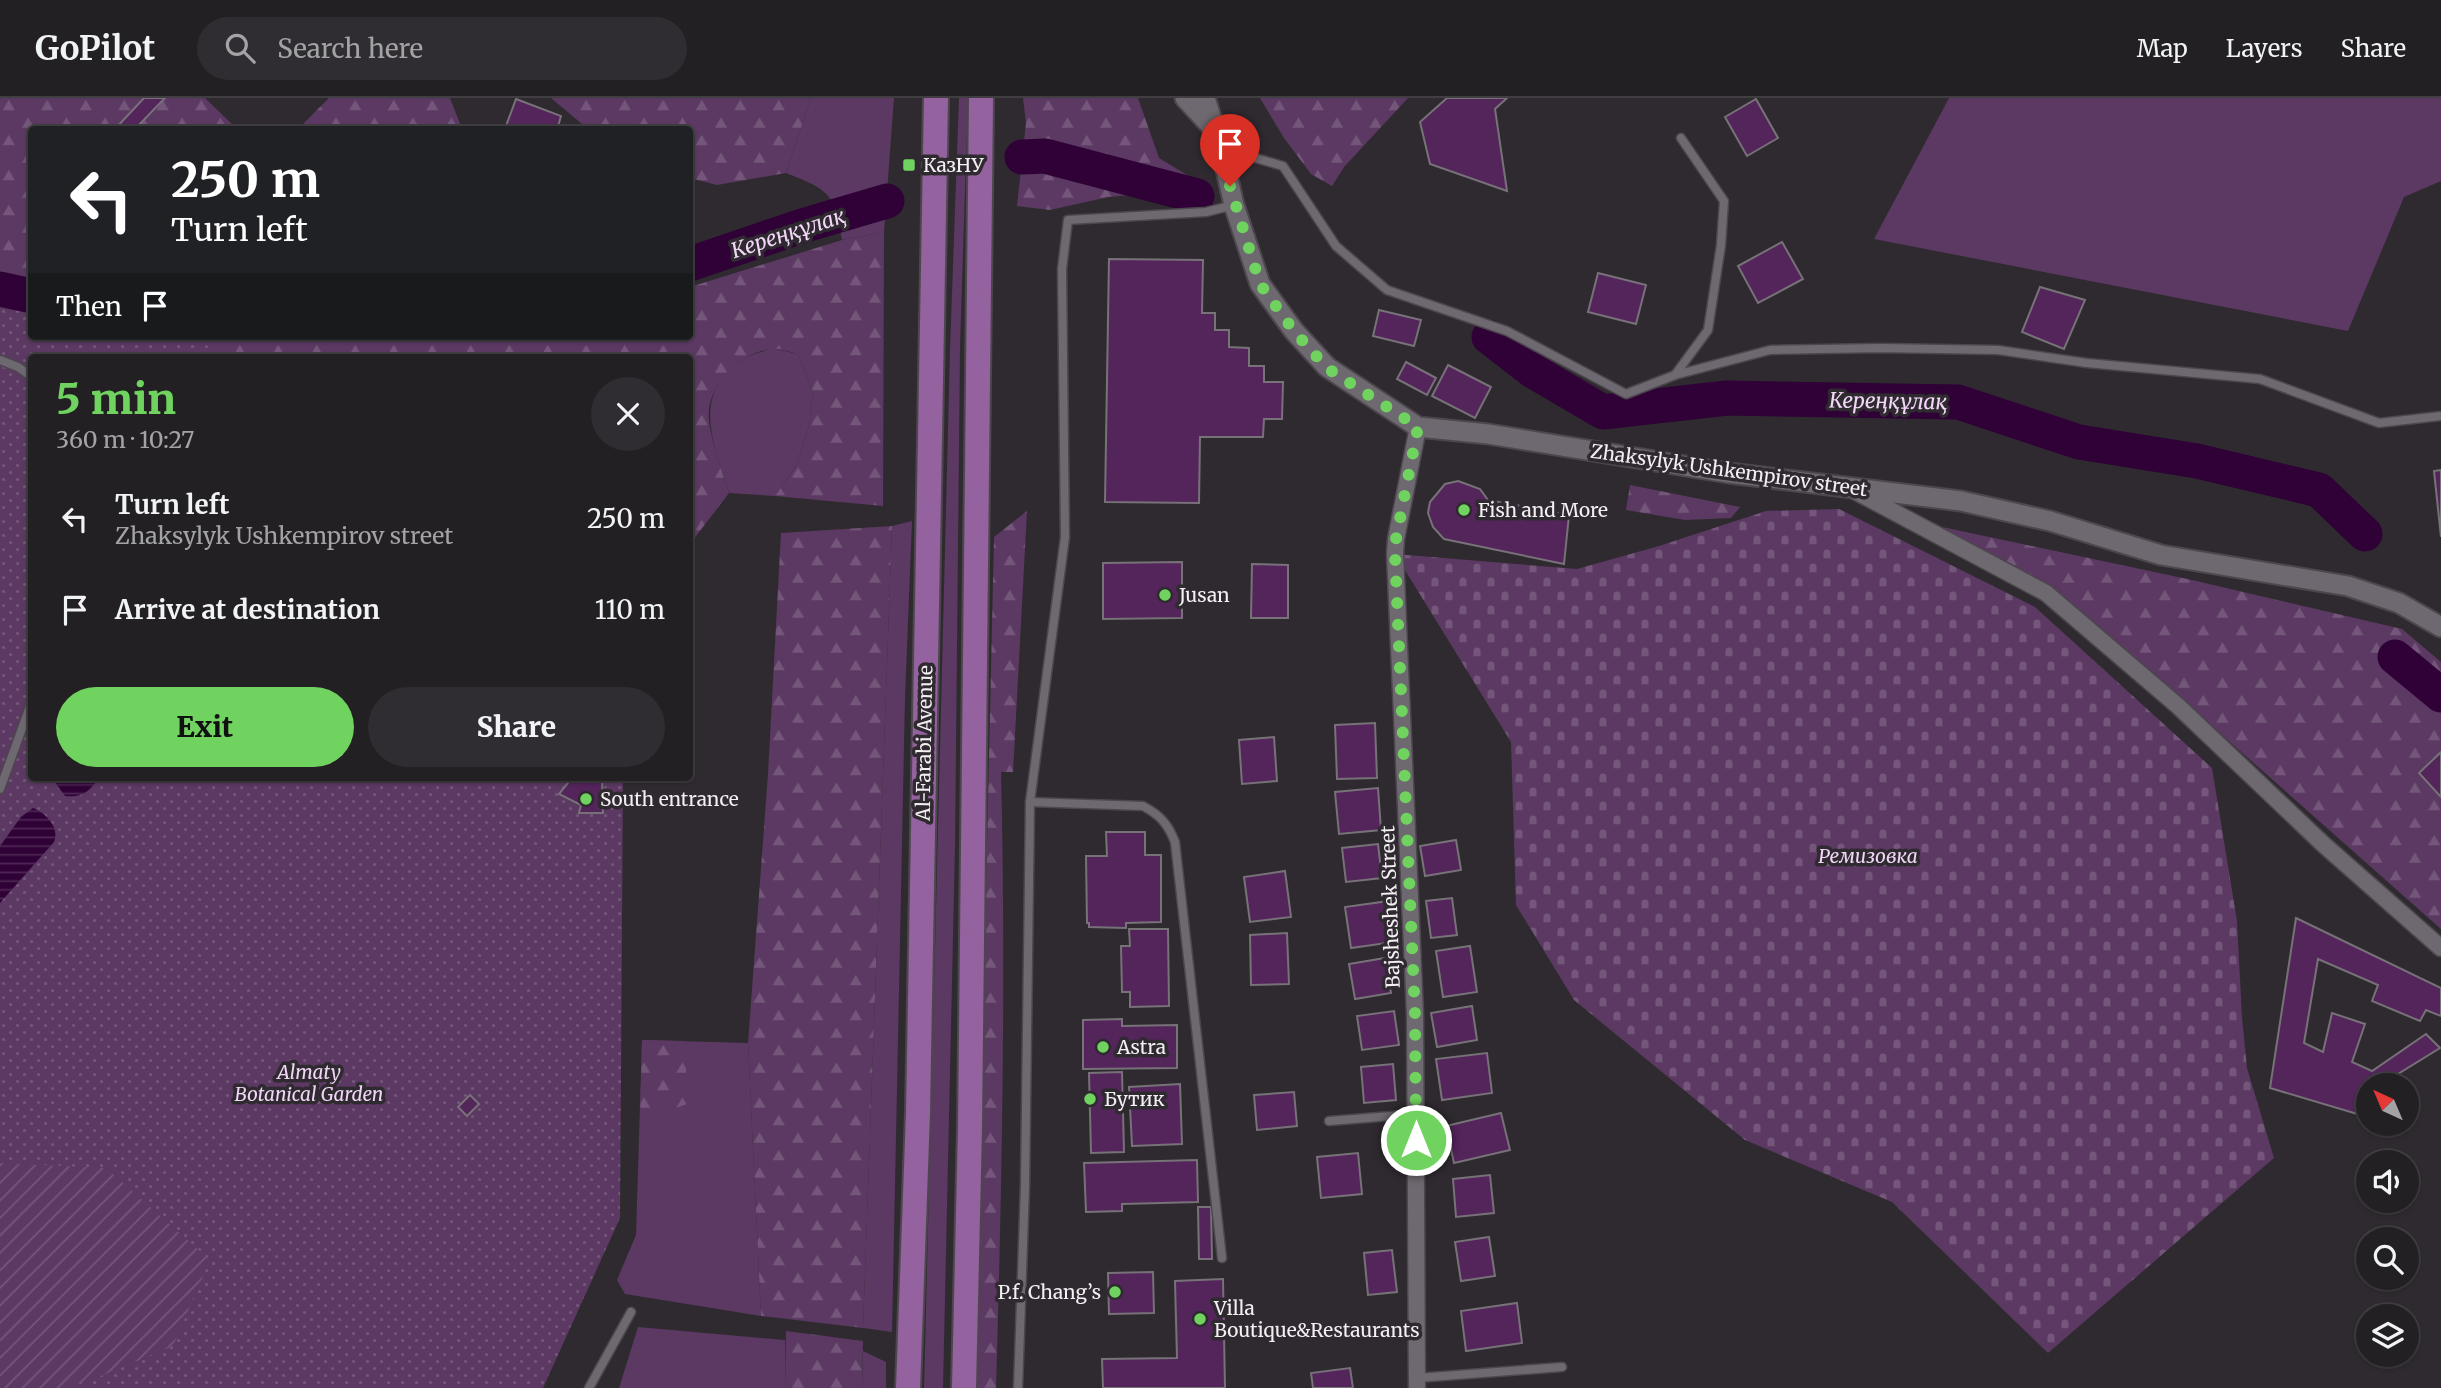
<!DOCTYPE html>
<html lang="en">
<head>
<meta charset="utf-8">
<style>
	:root { --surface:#232024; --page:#2f2d31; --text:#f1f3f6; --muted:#a3a3a6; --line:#403e41; --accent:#70d35f }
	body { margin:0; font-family:Merriweather,serif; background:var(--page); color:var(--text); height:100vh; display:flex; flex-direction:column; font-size:26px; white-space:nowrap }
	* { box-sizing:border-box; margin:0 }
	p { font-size:23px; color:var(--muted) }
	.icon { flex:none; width:38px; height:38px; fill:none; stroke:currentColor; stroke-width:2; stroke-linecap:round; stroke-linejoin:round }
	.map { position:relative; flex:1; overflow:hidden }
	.drawer { position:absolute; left:28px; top:256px; width:665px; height:427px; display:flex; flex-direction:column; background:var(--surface); border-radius:7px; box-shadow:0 2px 5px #0004,0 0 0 2px var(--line) }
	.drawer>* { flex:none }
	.hud { position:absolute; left:28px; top:28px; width:665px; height:214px; border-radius:7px; box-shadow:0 2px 5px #0004,0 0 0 2px var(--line); background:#202124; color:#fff; overflow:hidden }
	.needle { width:46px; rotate:316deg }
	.buttons { position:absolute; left:2356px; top:975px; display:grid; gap:14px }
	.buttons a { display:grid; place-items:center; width:63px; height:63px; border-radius:50%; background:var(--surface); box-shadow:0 2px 5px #0004,0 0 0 2px var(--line); font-size:35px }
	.pin { position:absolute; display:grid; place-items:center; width:60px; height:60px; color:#fff; margin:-72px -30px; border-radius:50% 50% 50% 0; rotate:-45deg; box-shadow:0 0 7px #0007 }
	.pin .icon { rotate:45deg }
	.me { position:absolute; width:77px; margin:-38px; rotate:0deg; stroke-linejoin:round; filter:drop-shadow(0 0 5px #0008) }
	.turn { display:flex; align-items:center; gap:24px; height:147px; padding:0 28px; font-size:32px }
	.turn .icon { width:91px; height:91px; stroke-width:2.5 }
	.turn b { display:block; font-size:49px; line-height:60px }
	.then { display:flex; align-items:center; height:66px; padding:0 28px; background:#0003; gap:14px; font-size:26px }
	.round { display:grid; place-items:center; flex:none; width:74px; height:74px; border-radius:37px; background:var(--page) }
	.summary { display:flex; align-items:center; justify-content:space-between; height:119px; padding:0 28px }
	h1 { font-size:42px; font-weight:800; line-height:52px; color:var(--accent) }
	.button { display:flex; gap:14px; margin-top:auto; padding:14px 28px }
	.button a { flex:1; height:80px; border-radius:42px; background:var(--accent); color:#111; font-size:28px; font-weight:800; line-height:80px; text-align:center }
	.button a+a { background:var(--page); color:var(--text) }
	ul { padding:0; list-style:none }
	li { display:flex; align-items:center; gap:21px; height:91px; padding:0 28px }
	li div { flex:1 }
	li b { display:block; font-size:26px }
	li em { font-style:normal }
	header { display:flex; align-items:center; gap:42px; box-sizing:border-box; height:98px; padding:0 35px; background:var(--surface); border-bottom:2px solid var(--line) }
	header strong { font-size:33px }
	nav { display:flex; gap:38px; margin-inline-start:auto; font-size:24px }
	.search { width:490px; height:63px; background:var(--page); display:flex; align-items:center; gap:18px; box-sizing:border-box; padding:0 24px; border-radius:38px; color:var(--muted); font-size:26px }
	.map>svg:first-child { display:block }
	.grass { fill:#5b3962 }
	.forest { fill:url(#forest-firs) }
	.cemetery { fill:url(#cemetery-stones) }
	.park { fill:url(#park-dots) }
	.garden { fill:url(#garden-furrows) }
	.water { fill:url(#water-rules) }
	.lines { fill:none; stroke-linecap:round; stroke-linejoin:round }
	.river { stroke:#2f0137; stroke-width:35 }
	.building { fill:#53255b; stroke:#777178; stroke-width:2 }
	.service-casing { stroke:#4c474d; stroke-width:11 }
	.minor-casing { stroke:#4c474d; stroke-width:19 }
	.tertiary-casing { stroke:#4c474d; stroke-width:23 }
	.primary-casing { stroke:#4c474d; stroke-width:28 }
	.service { stroke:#6e6970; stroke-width:8 }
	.minor { stroke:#6e6970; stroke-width:16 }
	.tertiary { stroke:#6e6970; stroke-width:19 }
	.primary { stroke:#94629e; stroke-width:24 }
	.route { stroke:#70d35f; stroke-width:12; stroke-dasharray:0 21.6 }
	.poi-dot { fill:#70d35f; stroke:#2f2a30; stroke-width:2.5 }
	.labels { text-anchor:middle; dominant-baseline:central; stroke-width:7; stroke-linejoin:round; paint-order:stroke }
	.poi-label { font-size:19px; fill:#f3eff3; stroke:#2f2a30; text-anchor:start }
	.street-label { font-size:19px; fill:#f3eff3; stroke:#2f2a30 }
	.park-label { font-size:19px; font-style:italic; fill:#f1d6f7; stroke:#2f2a30 }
	.water-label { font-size:21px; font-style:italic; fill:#f3d7f8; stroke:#2f2a30 }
</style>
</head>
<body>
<header>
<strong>GoPilot</strong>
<div class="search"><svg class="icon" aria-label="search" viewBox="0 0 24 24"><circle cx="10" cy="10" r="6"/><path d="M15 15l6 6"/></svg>Search here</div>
<nav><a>Map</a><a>Layers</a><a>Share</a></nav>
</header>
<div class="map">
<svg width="2441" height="1290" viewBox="0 0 2441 1290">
	<defs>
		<pattern id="forest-firs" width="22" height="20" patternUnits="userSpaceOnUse" patternTransform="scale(1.75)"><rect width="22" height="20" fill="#5b3962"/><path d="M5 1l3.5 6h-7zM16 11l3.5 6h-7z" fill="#735679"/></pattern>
		<pattern id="cemetery-stones" width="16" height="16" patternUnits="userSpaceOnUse" patternTransform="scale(1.75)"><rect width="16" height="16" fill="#5b3962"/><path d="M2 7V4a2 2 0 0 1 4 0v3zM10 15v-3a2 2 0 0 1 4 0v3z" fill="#735679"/></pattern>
		<pattern id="park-dots" width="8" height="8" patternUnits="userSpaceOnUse" patternTransform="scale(1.75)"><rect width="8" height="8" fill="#5b3962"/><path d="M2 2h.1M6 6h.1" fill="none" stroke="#735679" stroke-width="1.8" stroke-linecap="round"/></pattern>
		<pattern id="garden-furrows" width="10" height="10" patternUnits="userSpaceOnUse" patternTransform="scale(1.75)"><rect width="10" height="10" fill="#5b3962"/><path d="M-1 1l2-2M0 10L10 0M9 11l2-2" fill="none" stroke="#735679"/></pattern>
		<pattern id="water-rules" width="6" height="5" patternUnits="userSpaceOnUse" patternTransform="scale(1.75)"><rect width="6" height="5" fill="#2f0137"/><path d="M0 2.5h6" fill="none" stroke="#4e2654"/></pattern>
	</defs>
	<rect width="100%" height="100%" fill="#2f2a30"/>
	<g class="grass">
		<path d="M811,0H894L884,134L842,142C835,95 829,92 786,75Z"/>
		<polygon points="959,0 968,0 960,248 955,748 943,1290 924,1290 950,252"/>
		<polygon points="1949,0 2441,0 2441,83 2404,99 2348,233 1874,141"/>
		<path d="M772,250L798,256L813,294L809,328L796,368L775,398L729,395C714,348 690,296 742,262C750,256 763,254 772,250Z"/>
		<polygon points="912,423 905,599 892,1234 863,1230 892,428"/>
		<polygon points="642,942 748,945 761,1218 625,1196 617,1182 636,1137"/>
		<polygon points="638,1229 785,1242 785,1290 619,1290"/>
		<polygon points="863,1253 886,1264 886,1290 862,1290"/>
	</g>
	<g class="forest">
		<path d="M0,0H144L114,31L32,32V238H690V189L842,142L884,134L883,408L775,398L796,368L809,328L813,294L798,256C790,254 779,250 771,251C742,254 713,282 709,311C706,330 723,376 729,395L693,442L690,441V259H33L0,243Z"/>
		<polygon points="165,0 205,0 237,31 134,32"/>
		<polygon points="329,0 450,0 462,31 298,31"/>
		<polygon points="551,0 811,0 786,75 717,87 690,80 690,32 588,31"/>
		<polygon points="1023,0 1138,0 1159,60 1210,91 1108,99 1050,112 1017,108 1026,25"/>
		<polygon points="1260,0 1408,0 1344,69 1332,88 1311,76 1284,40"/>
		<polygon points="1630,387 1740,409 1731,420 1685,422 1626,412"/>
		<path d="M1027,413L1013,674H1001C1006,879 1002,1084 996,1290H972L984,880L994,439Z"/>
		<polygon points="892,428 863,1230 761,1218 748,945 768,676 781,435"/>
		<polygon points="1942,429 2192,482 2402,531 2441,564 2441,831 2099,528 2049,490"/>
		<polygon points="642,942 685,943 687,1006 640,1023"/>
		<polygon points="786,1233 863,1243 862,1290 785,1290"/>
	</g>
	<polygon class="cemetery" points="1839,411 2035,509 2212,670 2237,823 2242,920 2247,970 2274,1060 2048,1255 1892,1104 1745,1042 1574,902 1516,807 1511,644 1395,456 1577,471 1659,448 1766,413"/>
	<polygon class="park" points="0,182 31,190 32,238 193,238 224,259 32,259 32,679 623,679 620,1120 543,1290 0,1290"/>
	<polygon class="garden" points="0,1065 106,1070 210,1162 173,1248 101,1278 64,1290 0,1290"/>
	<g class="water">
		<path d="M51,679H100C89,693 84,700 65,698Z"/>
		<path d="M33,710C46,715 60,730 54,744L0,805V748L21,719Z"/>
	</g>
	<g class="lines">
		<g class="river">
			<polyline points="1022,59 1045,58 1197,98"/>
			<polyline points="690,166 802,128 887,103"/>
			<polyline points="0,191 32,198"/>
			<polyline points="1489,239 1533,273 1603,314 1727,300 1958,304 2079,344 2197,363 2319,392 2365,436"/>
			<polyline points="2395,559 2441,597"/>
		</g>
	</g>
	<g class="building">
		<polygon points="144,0 165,0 134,32 114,32"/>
		<polygon points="1447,0 1507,0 1495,11 1507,93 1430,66 1420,24"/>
		<polygon points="516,1 561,18 557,32 517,32 506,28"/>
		<polygon points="1756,1 1778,40 1747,58 1725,19"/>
		<polygon points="1782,144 1803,181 1758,205 1738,168"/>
		<polygon points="1109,161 1203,162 1202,215 1215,215 1215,232 1229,232 1229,249 1249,250 1249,268 1264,268 1264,284 1283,284 1282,321 1264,321 1263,339 1200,339 1199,405 1105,404"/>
		<polygon points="1598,175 1646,187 1636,226 1588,214"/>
		<polygon points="2040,189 2085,202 2064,251 2022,234"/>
		<polygon points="1379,212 1421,222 1414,248 1373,238"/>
		<polygon points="1406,264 1436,280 1427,297 1397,281"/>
		<polygon points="1448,267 1491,289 1475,320 1432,298"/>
		<polygon points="2441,372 2441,439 2434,373"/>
		<polygon points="1458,383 1480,391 1488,402 1569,417 1564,466 1444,441 1433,429 1428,415 1430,404 1445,386"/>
		<polygon points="1182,464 1182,520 1103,521 1103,465"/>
		<polygon points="1252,466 1288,467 1288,520 1251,520"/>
		<polygon points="1375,625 1377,680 1337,681 1335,627"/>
		<polygon points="1274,639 1277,683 1242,686 1239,642"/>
		<polygon points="2441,654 2441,699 2419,675"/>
		<polygon points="568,679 609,679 609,681 602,681 603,715 579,715 581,707 559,696 568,685"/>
		<polygon points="1378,690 1381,732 1339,736 1335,694"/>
		<polygon points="1106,734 1145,734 1145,757 1161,757 1161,824 1126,825 1126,830 1089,829 1089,825 1087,825 1086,758 1107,758"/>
		<polygon points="1456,742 1461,772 1425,778 1420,748"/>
		<polygon points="1378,746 1382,780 1346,784 1342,750"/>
		<polygon points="1285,773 1291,819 1250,824 1244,779"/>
		<polygon points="1452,800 1457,837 1431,840 1426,803"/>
		<polygon points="1389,803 1394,844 1351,850 1345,809"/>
		<polygon points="2296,820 2441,890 2441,918 2426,912 2420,923 2372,903 2378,887 2318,861 2304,945 2323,954 2332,915 2365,926 2352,964 2372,973 2426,936 2440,950 2380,987 2368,987 2368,1003 2364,1018 2270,990"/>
		<polygon points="1129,831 1168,831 1169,908 1130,909 1130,894 1122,894 1121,848 1130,848"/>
		<polygon points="1287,835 1289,886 1251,887 1250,837"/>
		<polygon points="1470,848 1477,894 1443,899 1436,853"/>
		<polygon points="1385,860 1391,895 1355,901 1349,866"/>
		<polygon points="1472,908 1477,942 1437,949 1431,915"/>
		<polygon points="1394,913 1399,947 1362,952 1357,918"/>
		<polygon points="1122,921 1122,928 1177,927 1177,970 1083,971 1083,922"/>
		<polygon points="1487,955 1492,995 1442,1002 1436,961"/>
		<polygon points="1393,966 1396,1002 1364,1005 1361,969"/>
		<polygon points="1122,974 1124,1054 1091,1055 1089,975"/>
		<polygon points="1180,986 1182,1046 1132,1048 1129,989"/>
		<polygon points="1294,994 1297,1028 1257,1032 1254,997"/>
		<polygon points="470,997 479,1006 467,1018 458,1009"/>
		<polygon points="1501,1015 1510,1052 1454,1065 1446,1028"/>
		<polygon points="1358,1055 1362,1096 1321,1100 1317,1059"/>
		<polygon points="1197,1062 1198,1104 1122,1106 1122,1113 1086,1114 1084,1065"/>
		<polygon points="1490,1077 1494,1115 1456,1119 1453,1081"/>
		<polygon points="1198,1109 1211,1109 1212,1161 1199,1161"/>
		<polygon points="1489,1139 1495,1178 1461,1183 1455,1144"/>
		<polygon points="1392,1152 1397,1194 1368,1197 1364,1155"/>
		<polygon points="1153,1174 1154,1215 1109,1216 1108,1175"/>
		<polygon points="1223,1181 1225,1290 1103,1290 1102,1261 1177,1260 1175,1183"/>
		<polygon points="1517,1205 1522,1245 1466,1253 1461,1213"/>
		<polygon points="1350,1270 1353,1290 1313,1290 1311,1275"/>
	</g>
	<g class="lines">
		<g class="service-casing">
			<g id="service">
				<polyline points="1221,50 1283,68 1336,148 1387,192 1507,233 1626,296 1675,277 1708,232 1721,147 1724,103 1681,40"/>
				<polyline points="0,262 18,269 32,279"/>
				<polyline points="1675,277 1770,252 1880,250 1998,252 2087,265 2260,281 2379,325 2441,318"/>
				<polyline points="0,691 32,603"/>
				<path d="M1030,704L1143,708C1160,717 1168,726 1175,744L1222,1160"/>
				<polyline points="1329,1023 1416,1016"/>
				<polyline points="1417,1280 1562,1269"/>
				<polyline points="589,1290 631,1214"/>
				<polyline points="1018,1290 1025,1088 1030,704 1065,439 1062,171 1068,122 1206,114 1234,107"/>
			</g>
		</g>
		<g class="minor-casing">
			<g id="minor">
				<polyline points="1851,391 2046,495 2178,608 2323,746 2441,850"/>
				<polyline points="1417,1290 1415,916 1395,456 1396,441 1418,329"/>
			</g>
		</g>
		<g class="tertiary-casing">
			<g id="tertiary">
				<polyline points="1185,0 1209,26"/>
				<polyline points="1205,0 1221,50 1234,107 1260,186 1294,233 1327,269 1418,329 1488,336 1729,375 1961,403 2050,423 2161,457 2348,488 2399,505 2441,529"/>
			</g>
		</g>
		<g class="primary-casing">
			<g id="primary">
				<polyline points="908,1290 918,1015 936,0"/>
				<polyline points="964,1290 970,1029 981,0"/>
			</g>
		</g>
		<use href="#service" class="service"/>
		<use href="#minor" class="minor"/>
		<use href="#tertiary" class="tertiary"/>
		<use href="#primary" class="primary"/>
	</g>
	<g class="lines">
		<polyline class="route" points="1230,88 1260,186 1294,233 1327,270 1418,329 1396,441 1395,456 1415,916 1416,1042"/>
	</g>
	<g class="poi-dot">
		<rect x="902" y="60" width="14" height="14" rx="3.5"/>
		<circle cx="1464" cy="412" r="7"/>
		<circle cx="1165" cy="497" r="7"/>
		<circle cx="586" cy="701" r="7"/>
		<circle cx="1103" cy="949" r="7"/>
		<circle cx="1090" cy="1001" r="7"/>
		<circle cx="1115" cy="1194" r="7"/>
		<circle cx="1200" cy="1221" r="7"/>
	</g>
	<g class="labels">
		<g class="poi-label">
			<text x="923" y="67">КазНУ</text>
			<text x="1478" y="412">Fish and More</text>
			<text x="1179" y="497">Jusan</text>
			<text x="600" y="701">South entrance</text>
			<text x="1117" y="949">Astra</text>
			<text x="1104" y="1001">Бутик</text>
			<text x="1101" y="1194" text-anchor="end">P.f. Chang’s</text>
			<text x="1214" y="1210">Villa<tspan x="1214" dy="22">Boutique&amp;Restaurants</tspan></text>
		</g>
		<g class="street-label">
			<text transform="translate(1729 372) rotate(8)">Zhaksylyk Ushkempirov street</text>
			<text transform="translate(924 645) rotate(-89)">Al-Farabi Avenue</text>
			<text transform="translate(1390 809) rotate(-92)">Bajsheshek Street</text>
		</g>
		<g class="park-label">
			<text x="1868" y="758">Ремизовка</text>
			<text x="309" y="974">Almaty<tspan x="309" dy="22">Botanical Garden</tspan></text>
		</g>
		<g class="water-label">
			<text transform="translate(788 135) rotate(-18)">Кереңқұлақ</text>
			<text transform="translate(1888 303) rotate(1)">Кереңқұлақ</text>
		</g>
	</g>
</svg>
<div class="buttons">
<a><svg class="needle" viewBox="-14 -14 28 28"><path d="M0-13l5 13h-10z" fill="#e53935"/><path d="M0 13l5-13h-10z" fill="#a3a3a6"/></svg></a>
<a><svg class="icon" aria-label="sound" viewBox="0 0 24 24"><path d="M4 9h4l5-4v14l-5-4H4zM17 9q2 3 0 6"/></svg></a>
<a><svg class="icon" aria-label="search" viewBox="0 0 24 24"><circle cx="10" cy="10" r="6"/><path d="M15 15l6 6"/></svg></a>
<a><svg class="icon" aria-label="layers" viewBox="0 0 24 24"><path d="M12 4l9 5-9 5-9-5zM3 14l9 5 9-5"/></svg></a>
</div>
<div class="pin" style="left:1230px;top:88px;background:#d93025"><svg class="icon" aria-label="arrive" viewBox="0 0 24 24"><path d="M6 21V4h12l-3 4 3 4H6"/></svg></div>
<svg class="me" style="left:1416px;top:1042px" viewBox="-20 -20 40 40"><circle r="17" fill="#70d35f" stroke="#fff" stroke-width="3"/><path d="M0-11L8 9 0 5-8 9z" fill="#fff"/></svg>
<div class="hud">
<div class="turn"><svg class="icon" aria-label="left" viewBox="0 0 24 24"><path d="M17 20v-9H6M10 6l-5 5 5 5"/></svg><div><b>250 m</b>Turn left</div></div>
<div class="then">Then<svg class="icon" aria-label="arrive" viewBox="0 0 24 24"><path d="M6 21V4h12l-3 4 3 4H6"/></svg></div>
</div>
<section class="drawer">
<div class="summary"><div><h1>5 min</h1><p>360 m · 10:27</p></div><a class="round"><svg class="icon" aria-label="close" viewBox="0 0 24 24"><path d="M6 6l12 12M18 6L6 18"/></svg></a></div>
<ul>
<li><svg class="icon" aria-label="left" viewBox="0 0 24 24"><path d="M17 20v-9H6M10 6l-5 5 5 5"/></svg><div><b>Turn left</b><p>Zhaksylyk Ushkempirov street</p></div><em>250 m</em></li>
<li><svg class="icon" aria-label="arrive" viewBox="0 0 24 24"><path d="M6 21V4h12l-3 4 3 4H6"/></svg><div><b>Arrive at destination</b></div><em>110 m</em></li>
</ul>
<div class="button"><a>Exit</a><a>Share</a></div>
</section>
</div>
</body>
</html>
